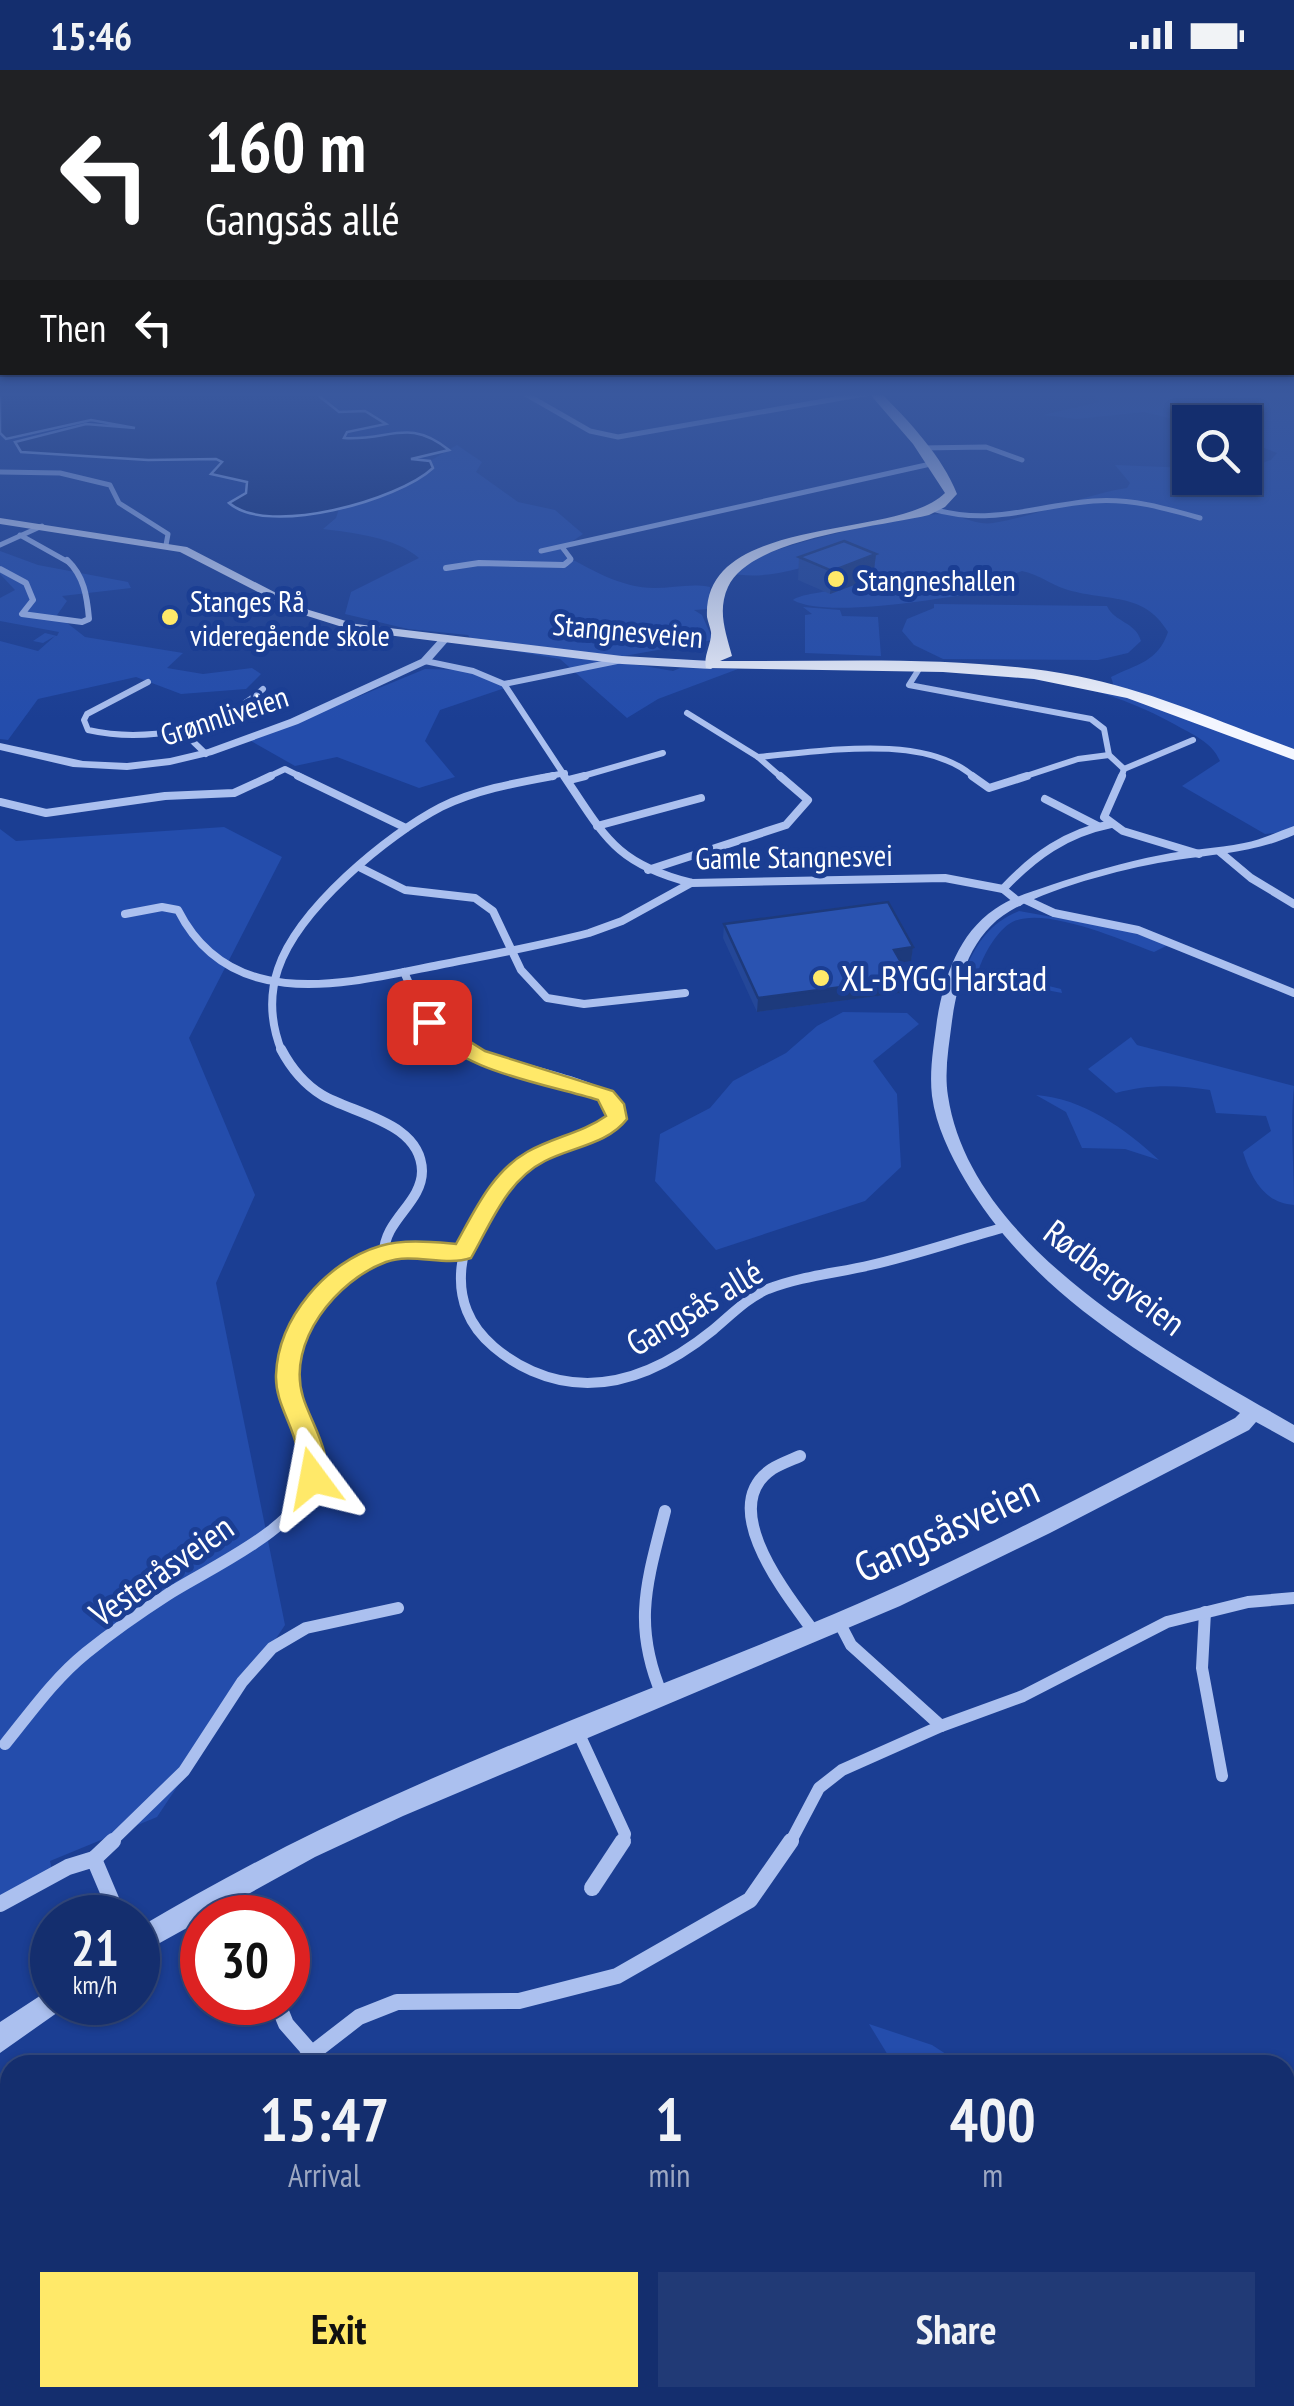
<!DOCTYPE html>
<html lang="en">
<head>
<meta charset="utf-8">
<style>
	:root { --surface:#142e6e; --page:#213a76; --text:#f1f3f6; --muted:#9da8c2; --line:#334a81; --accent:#ffe969 }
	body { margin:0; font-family:"PT Sans Narrow",sans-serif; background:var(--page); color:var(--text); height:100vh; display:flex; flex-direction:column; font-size:38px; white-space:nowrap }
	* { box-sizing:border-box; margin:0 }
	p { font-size:32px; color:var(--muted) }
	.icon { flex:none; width:55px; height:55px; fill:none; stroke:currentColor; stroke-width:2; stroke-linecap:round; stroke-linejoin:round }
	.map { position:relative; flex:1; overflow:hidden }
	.sheet { position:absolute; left:0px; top:1985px; width:1295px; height:352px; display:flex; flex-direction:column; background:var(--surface); border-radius:30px 30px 0 0; box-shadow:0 2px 8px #0004,0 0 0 2px var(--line) }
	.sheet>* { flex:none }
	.banner { position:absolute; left:0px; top:0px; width:1295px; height:305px; box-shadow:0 2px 8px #0004,0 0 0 2px var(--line); background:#202124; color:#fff; overflow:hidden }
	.tools { position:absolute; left:1172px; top:335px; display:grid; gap:20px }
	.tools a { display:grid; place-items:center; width:90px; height:90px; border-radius:0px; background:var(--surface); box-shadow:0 2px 8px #0004,0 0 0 2px var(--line); font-size:50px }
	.speed { position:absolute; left:30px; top:1825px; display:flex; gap:20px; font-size:50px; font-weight:700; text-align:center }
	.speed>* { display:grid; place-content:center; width:130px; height:130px; border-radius:50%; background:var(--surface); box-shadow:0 2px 8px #0004,0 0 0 2px var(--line); line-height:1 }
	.speed small { font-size:25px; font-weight:400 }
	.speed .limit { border:15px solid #d22; background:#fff; color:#111 }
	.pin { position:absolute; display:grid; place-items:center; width:85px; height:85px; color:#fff; margin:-42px; border-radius:20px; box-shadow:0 5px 15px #0006 }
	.me { position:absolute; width:110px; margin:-55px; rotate:347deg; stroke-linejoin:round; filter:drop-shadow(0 0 8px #0008) }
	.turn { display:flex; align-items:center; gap:35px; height:210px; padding:0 40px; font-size:45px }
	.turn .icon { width:130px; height:130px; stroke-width:2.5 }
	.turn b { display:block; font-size:70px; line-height:85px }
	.then { display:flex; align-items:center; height:95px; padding:0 40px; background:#0003; gap:20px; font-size:38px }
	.eta { display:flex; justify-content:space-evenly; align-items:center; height:170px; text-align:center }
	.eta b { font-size:60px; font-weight:700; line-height:70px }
	.action { display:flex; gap:20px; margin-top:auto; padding:20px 40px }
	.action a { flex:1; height:115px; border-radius:0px; background:var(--accent); color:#111; font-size:40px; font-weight:700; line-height:115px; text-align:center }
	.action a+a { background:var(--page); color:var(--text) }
	.status { display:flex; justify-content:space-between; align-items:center; height:70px; padding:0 50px; background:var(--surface); direction:ltr }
	.status svg { height:28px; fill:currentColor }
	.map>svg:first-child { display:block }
	.green { fill:#244dac }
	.water { fill:#122d70; stroke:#9eb9f1; stroke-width:2.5 }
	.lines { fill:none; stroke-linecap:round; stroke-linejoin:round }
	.minor-far5 { stroke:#abc0ef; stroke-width:5 }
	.minor-far4 { stroke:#abc0ef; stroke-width:6 }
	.minor-far3 { stroke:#abc0ef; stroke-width:8 }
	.minor-far2 { stroke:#abc0ef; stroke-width:10 }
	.minor-far1 { stroke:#abc0ef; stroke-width:12 }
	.minor { stroke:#abc0ef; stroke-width:16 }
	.tertiary { fill:#abc0ef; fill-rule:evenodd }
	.secondary { fill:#d9e2fb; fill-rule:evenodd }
	.primary { fill:#f3f6ff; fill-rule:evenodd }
	.wall { fill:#244798 }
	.shaded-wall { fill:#1d3a7c }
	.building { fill:#2a53b1; stroke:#1d3a7c; stroke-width:2.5 }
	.route { fill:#ffe969; stroke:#a69744; stroke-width:2.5 }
	.poi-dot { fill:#ffe969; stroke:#1b3e93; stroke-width:4 }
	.labels { text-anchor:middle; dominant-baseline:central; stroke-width:10; stroke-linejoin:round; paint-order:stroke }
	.far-poi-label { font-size:30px; fill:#fff; stroke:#1b3e93; text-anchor:start }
	.far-street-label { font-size:30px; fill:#fff; stroke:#1b3e93 }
	.poi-label { font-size:35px; fill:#fff; stroke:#1b3e93; text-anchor:start }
	.street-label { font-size:35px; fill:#fff; stroke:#1b3e93 }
	.near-street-label { font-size:42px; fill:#fff; stroke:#1b3e93 }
</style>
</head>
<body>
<div class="status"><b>15:46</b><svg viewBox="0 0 49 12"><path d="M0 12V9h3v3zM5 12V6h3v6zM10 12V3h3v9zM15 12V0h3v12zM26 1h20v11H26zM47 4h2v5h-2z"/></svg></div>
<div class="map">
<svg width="1294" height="2336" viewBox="0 0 1294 2336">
	<rect width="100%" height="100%" fill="#1b3e93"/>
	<g class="green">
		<path d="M1091,322H1143L1218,334L1238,329L1233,322H1294V761L1265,764L1182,716L1220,691C1211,671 1193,665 1174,654C1089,607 1022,607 927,603L1045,608L1116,623L1111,607C1137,594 1158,592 1168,562C1144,521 1106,532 1065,519C1050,514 1038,504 1022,501L994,511L993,518L982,522C942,528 825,549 793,530C813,517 870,527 871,489C817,484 782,514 728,503C748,480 906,445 941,444C959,443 974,456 993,453C1038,446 1082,425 1127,418L1130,413L1115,395L1190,398V408H1245V399L1271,390L1277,383L1245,370V352L1190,353L1144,342L1077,349L1043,345L1099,332Z"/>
		<path d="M457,375L482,392L476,402L518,432L555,440L583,464L561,479L564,485C592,500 622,518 654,518C674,518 691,513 710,517L709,539L694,540L702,545L713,570L613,588L615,591L673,601L680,598L738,599L658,629L627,648L560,589L474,574L468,565L408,559L345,544L351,522L419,488C395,467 354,463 323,459L336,448L339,439L400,416L433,395L430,391Z"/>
		<polygon points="0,481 38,495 128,512 131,518 62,526 67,531 57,545 85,567 183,583 167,598 203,604 252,598 261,604 246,619 181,624 136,607 38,629 8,670 0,669 0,571 38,581 55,566 43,573 33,571 45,563 57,566 59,562 0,551 0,528 15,520 0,504"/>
		<path d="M934,534L1107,536C1114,552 1136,552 1141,571L1128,583L1098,590L943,589L914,575L902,561L907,549L934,538Z"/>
		<polygon points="803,537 840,540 842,546 878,547 881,586 805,583 805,545 812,544"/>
		<polygon points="425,599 463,600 511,616 440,640 425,671 455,707 419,718 337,687 295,696 251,671"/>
		<polygon points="224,757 282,787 189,968 255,1125 216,1213 285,1555 157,1747 50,1791 53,1804 0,1832 0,759 16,771"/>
		<path d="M1019,841L1125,860L1168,875L1154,882C1123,871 1039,833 1009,854C996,863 984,884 979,899L1061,919L1062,923L977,907L965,900C977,872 990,853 1019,841Z"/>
		<polygon points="843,942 907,943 919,954 873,991 897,1024 901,1097 865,1131 716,1180 655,1111 660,1064 710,1038 733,1011 786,983 817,956"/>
		<path d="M1131,967L1137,975L1294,1016C1290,1055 1294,1095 1294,1135C1263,1133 1251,1107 1243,1082L1271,1061L1266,1046L1216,1043L1210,1020C1177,1015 1149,1014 1116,1023L1088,999Z"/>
		<path d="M1036,1025C1082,1028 1126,1059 1159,1090L1125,1079L1082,1078L1066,1042Z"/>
		<polygon points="869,1954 932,1975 963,1995 894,1995"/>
		<polygon points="916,2328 1280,2328 1277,2336 914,2336"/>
	</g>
	<path class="water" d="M0,322H314L339,342L365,341L386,354L347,362L344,368C390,371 408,347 449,380L411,389L430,391L433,398C399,430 268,467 229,433L246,423L247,412L211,404L222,392L216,389L148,390L21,382L15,372L86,354L135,358L91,350L6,369L0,363Z"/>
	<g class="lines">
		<g class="minor-far5">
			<polyline points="522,322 590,361 618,367 876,322"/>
			<polyline points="921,378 986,377 1022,390"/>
			<polyline points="0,402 60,403 110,415 119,433 168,464 166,475"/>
			<path d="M932,439C993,456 1033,436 1093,431C1130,428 1165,438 1200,448"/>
			<polyline points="20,465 70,493"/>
			<polyline points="0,475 42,456"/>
			<polyline points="562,477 571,489 567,493"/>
			<polyline points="541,481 935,393"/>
		</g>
		<g class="minor-far4">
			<polyline points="446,498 479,493 564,495 570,490"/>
			<path d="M0,499L26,513L33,530L22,544L82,552L89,549C87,526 84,506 67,490"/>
			<polyline points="425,591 473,601 504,614 566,708"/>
			<polyline points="919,599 909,615 1091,649 1104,659 1109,685 1124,699"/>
			<path d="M148,612L87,644L84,650L88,660C146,673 218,660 263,619"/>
			<polyline points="504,614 622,590"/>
			<polyline points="687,643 758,687 782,708"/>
			<polyline points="181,660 206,684"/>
			<path d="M758,687C820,682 926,662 975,708"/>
			<polyline points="266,708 285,699 303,708"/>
			<polyline points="540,708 565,703"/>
			<polyline points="576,708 663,683"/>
			<polyline points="1020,708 1078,689 1109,685"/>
			<polyline points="1121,708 1124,699 1193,670"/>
		</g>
		<g class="minor-far3">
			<polyline points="298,706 406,758"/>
			<path d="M564,706C605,767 616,794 692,813L945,808L1003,819L1019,832"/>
			<polyline points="972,706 989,718 1027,706"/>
			<polyline points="1122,706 1104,747 1123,761 1199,784"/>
			<polyline points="569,710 585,706"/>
			<polyline points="1045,729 1098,756"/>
			<polyline points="0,732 46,743 165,726 234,723 271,706"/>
			<polyline points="597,756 701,728"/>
			<polyline points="1220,782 1251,808 1294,834"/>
			<polyline points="361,798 405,820 475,828 493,841 521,900 547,928 584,934 685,923"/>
			<polyline points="648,800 786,755 808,730 780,706"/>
			<path d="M1003,819C1034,786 1066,763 1111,754"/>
			<polyline points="1026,830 1054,843 1138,860 1294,923"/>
			<path d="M125,844L162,837L178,840C231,945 348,913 439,895C489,885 539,876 589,863L622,851L691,813"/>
			<path d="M404,902C419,938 436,964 472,982"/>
			<path d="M282,982C271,955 269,926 278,899C298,839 387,765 441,737C476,720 515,713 553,706"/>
		</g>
		<g class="minor-far2">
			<path d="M281,979C291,998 304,1014 322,1025C354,1044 421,1052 422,1101C422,1133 384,1150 384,1183"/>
			<path d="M467,979C500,996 588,1010 607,1028C614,1034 616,1041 617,1049C592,1069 563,1073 535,1087C486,1113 445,1187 467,1241C478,1269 506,1289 532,1301C598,1330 661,1302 713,1260C731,1245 747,1228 768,1219C801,1206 837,1203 871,1195C915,1185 958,1170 1002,1158"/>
			<path d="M291,1330C277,1265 328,1195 392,1182C415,1177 440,1181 463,1183"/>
		</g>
		<g class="minor-far1">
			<path d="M800,1386C791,1390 780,1394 772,1399C715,1437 788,1526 814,1562"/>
			<polyline points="1205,1542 1202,1598 1222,1706"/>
			<polyline points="839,1552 851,1575 941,1656"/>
			<path d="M662,1625C632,1554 647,1512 665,1441"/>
			<polyline points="578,1662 625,1764 623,1773"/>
			<path d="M5,1674C31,1642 54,1609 86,1583C112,1562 139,1543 167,1525C207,1499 302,1458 312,1408C318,1380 297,1354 290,1328"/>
			<polyline points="110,1773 184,1701 242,1612 272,1578 306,1558 398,1538"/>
			<polyline points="790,1773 819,1718 842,1700 941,1656 1023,1626 1167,1552 1248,1532 1294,1528"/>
		</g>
		<g class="minor">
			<polyline points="94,1789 113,1771"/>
			<polyline points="234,1816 245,1848"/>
			<polyline points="592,1818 623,1771"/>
			<polyline points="0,1834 68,1797 94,1789 119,1848"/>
			<polyline points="277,1932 286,1954 322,1995"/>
			<polyline points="297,1995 359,1947 397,1932 519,1931 617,1906 750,1830 791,1771"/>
			<polyline points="0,2159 10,2155"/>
			<polyline points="720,2336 722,2328"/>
		</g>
		<g class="tertiary">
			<polygon points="441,567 450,569 429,593 298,654 212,685 170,695 127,700 73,697 0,680 0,673 83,691 127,693 170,688 208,679 290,649 421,589"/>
			<path d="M1294,756V765C1256,782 1217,784 1176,790C1129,797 1051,817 1010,841C971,864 958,909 952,951C949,976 944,1001 948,1026C971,1180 1173,1285 1294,1355V1373L1256,1352L1249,1360L1050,1463L900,1536L403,1746L315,1787L138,1885V1858C218,1811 300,1767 386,1729C533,1662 685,1607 834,1544C971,1486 1102,1416 1235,1348L1240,1343C1134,1281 1029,1218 965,1110C950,1084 936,1056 932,1026C929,1000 934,975 937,950C944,908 958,864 995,839C1011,827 1032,822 1051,815C1087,803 1124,792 1161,785C1188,779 1216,779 1244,773C1261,770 1277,762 1294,756Z"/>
			<polygon points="52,1918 52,1932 65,1932 61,1940 0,1983 0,1952"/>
		</g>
		<polygon class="secondary" points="0,448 187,477 309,540 356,554 622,586 711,591 717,595 711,599 622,594 355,561 301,544 180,482 0,454"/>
		<path class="primary" d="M868,322H880C908,350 943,387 957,424L945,437L929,445C880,457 751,467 728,517C717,541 726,563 732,586L720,591C838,592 960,584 1077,606C1153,621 1222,653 1294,679V690L1127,628L1034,609L943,602L706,598C703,586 712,573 711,562C710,557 708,552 707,547C702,443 897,471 945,423L913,374Z"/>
	</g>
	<g class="wall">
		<polygon points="876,484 873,508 830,524 798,510 799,487"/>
		<polygon points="724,854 913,877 911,891 901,892 908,922 757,942 723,868"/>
	</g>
	<g class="shaded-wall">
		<polygon points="876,484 873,508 830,524 832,501"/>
		<polygon points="913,877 911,891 892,894 894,880"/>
		<polygon points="910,908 908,922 757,942 758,928"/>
	</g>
	<g class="building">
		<polygon points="844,471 876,484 832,501 799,487"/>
		<polygon points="888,832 913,877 894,880 910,908 758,928 724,854"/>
	</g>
	<linearGradient id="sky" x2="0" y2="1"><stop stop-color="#0f2251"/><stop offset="0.5" stop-color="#39589e"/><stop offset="1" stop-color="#39589e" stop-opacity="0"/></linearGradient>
	<rect width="1294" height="649" fill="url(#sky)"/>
	<path class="route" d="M429,946L485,981L613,1021L624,1034L627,1049C608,1074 572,1077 545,1091C507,1110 491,1153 471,1188C444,1197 413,1182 386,1192C337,1210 286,1272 303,1327C311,1354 336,1387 322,1416L313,1419L303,1416C297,1403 300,1391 297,1378C292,1353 275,1332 276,1305C278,1248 326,1192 380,1176C404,1169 432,1172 456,1174C475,1140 492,1102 527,1082C553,1067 582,1063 606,1046L598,1030C540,1012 459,1002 420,952Z"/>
	<g class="poi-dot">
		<circle cx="836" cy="509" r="10"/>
		<circle cx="170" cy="547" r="10"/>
		<circle cx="821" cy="908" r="10"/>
	</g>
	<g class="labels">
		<g class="far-poi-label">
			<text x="856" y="509">Stangneshallen</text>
			<text x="190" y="530">Stanges Rå<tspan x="190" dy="34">videregående skole</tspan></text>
		</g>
		<g class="far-street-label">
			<text transform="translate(628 560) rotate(5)">Stangnesveien</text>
			<text transform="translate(224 645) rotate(-18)">Grønnliveien</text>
			<text transform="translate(794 786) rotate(-1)">Gamle Stangnesvei</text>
		</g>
		<g class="poi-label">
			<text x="841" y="908">XL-BYGG Harstad</text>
		</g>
		<g class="street-label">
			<text transform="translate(1115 1207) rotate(37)">Rødbergveien</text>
			<text transform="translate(694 1237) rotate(-31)">Gangsås allé</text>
			<text transform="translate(161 1500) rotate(-35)">Vesteråsveien</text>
		</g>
		<g class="near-street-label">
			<text transform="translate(946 1458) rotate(-25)">Gangsåsveien</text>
		</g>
	</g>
</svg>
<div class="tools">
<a><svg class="icon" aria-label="search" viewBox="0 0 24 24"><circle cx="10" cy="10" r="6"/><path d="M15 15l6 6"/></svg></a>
</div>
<div class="speed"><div>21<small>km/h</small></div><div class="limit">30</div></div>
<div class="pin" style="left:429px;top:952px;background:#d93025"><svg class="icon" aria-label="arrive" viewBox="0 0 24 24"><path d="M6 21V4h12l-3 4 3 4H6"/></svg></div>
<svg class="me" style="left:313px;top:1408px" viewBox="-20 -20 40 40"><path d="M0-17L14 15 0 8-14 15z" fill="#ffe969" stroke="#fff" stroke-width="4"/></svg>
<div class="banner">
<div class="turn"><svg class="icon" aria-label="left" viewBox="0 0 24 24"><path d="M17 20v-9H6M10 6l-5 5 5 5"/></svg><div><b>160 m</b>Gangsås allé</div></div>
<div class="then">Then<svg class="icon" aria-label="left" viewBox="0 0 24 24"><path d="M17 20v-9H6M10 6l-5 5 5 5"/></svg></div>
</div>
<section class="sheet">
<div class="eta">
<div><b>15:47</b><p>Arrival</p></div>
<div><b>1</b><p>min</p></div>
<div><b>400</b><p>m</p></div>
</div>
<div class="action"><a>Exit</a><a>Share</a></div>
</section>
</div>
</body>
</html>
